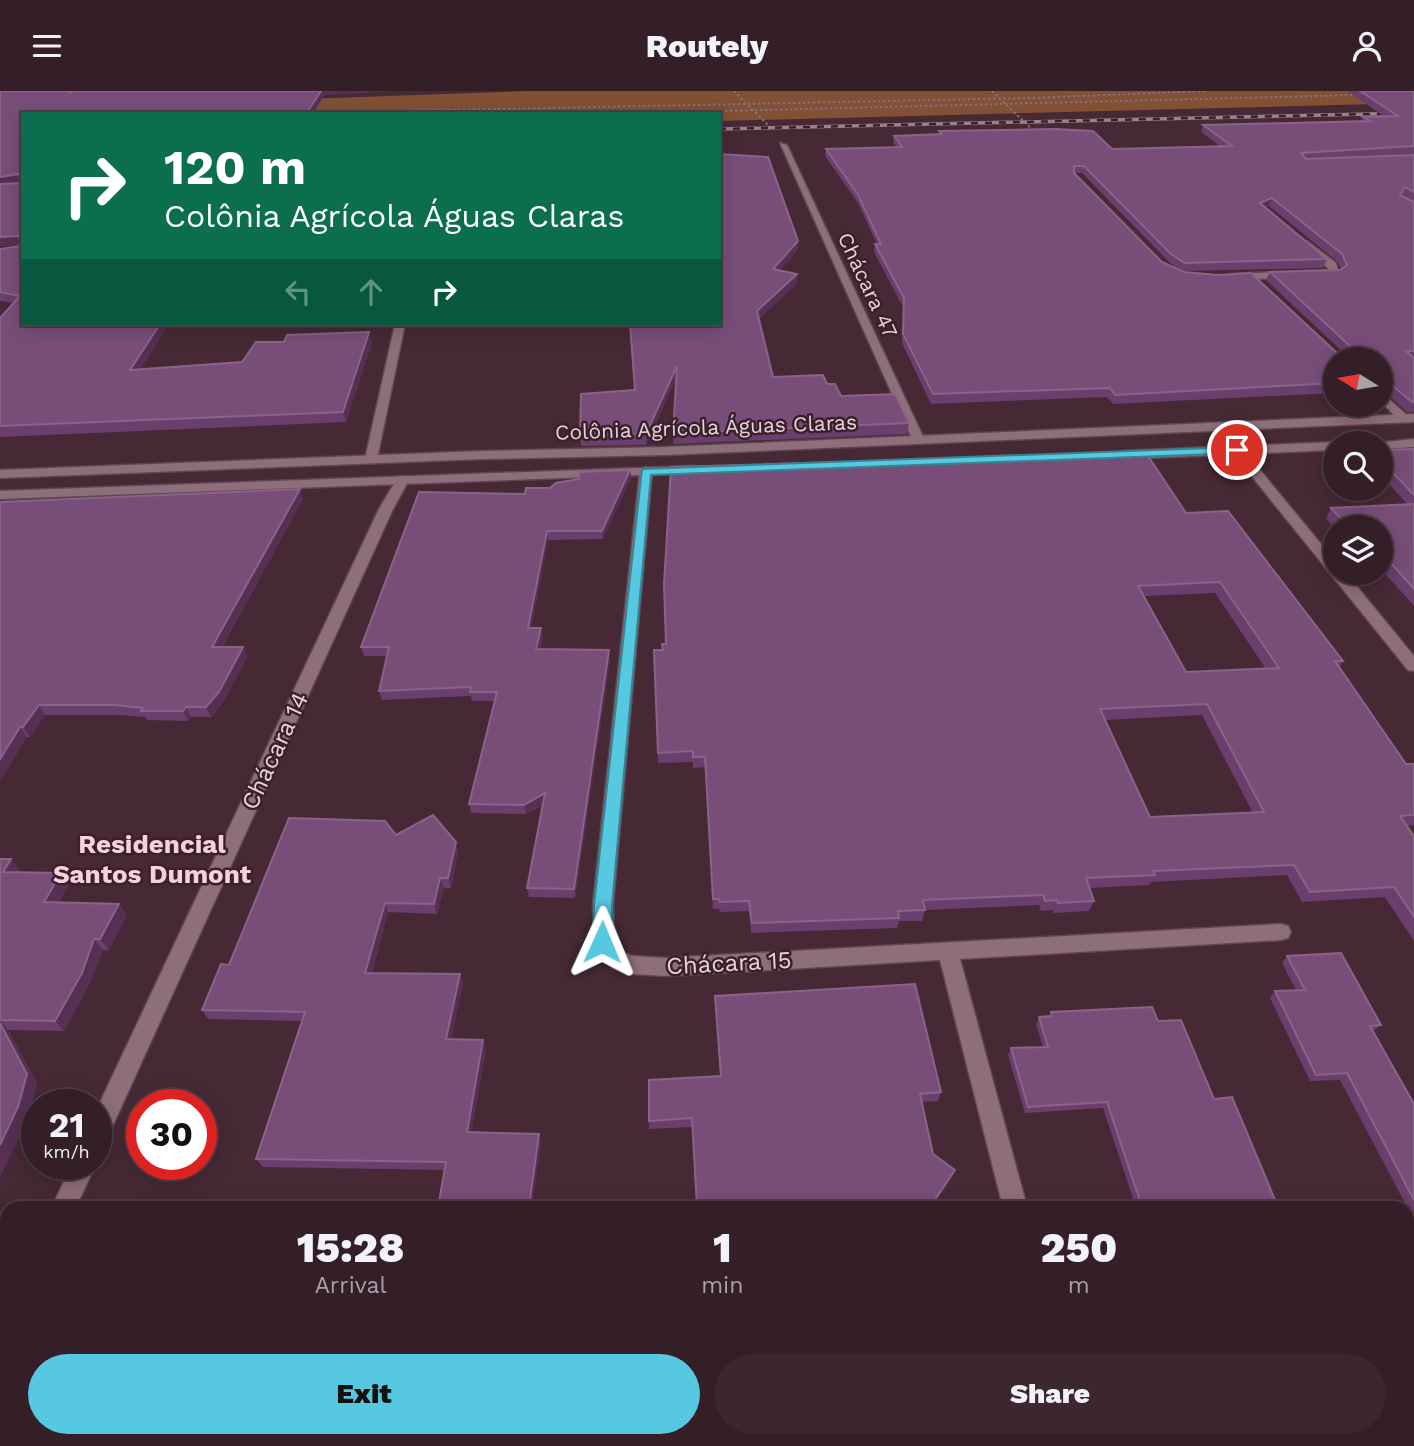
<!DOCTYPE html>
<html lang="en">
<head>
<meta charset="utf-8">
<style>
	:root { --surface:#341f28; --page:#3c2730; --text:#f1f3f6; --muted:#a9a2a8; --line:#4e3d45; --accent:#56c9e0 }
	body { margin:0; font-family:"Work Sans",sans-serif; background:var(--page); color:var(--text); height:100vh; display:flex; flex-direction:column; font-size:26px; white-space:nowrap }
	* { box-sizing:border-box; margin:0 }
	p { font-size:23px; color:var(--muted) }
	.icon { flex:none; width:38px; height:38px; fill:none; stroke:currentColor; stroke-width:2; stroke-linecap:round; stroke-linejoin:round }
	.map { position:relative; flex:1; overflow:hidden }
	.details { position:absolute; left:0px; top:1110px; width:1414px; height:247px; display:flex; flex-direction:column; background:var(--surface); border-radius:21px 21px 0 0; box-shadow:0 4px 18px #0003,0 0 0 2px var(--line) }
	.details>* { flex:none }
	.banner { position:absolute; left:21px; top:21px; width:700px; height:214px; border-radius:0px; box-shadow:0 4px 18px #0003,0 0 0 2px var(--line); background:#0b6e4f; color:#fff; overflow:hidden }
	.needle { width:46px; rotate:281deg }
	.tools { position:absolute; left:1323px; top:256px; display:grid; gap:14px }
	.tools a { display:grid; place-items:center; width:70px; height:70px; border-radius:50%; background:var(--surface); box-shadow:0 4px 18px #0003,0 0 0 2px var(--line); font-size:35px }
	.speed { position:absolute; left:21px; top:998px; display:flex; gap:14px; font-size:35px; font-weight:700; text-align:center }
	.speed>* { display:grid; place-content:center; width:91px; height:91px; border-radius:50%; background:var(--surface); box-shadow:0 4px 18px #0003,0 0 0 2px var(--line); line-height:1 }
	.speed small { font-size:18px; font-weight:400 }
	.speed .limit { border:10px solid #d22; background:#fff; color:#111 }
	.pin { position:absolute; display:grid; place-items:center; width:60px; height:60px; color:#fff; margin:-30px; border:4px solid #fff; border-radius:50%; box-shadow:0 2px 7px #0007 }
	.me { position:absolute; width:77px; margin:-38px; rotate:1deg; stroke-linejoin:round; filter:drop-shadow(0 0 5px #0008) }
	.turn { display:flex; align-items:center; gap:24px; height:147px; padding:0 28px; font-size:32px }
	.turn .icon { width:91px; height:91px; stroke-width:2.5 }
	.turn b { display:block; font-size:49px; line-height:60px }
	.lanes { display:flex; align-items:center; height:66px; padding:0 28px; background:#0003; justify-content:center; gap:35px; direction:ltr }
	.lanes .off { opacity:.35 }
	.eta { display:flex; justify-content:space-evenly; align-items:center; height:119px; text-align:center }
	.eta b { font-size:42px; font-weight:800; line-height:49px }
	.primary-button { display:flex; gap:14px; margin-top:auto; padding:14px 28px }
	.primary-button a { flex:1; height:80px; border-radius:42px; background:var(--accent); color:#111; font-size:28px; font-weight:800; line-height:80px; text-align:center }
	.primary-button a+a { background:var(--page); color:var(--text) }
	header { display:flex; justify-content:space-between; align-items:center; height:91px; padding:0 28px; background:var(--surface); font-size:32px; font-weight:800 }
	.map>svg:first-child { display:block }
	.green { fill:#815035 }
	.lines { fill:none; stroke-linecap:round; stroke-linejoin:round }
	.minor-casing { stroke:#5f4752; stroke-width:3 }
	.secondary-casing { stroke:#5f4752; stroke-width:3 }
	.path { stroke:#886f79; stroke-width:2; stroke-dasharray:2.5 2.5; stroke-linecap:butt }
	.minor { fill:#8f6e7b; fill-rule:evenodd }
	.secondary { fill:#8f6e7b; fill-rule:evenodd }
	.rail-casing { stroke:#9a828b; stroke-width:3.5 }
	.rail { stroke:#3b202b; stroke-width:2.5; stroke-dasharray:7; stroke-linecap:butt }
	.wall { fill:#6a3e6d; fill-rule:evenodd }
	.shaded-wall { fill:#562f52 }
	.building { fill:#784e79; stroke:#896388; stroke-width:2; fill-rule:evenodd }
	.route { fill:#56c9e0; stroke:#388392; stroke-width:2 }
	.labels { text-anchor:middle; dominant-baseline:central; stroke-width:5; stroke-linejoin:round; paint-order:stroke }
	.far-street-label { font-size:21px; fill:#e6d3da; stroke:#3b202b }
	.street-label { font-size:24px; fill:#e6d3da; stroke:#3b202b }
	.neighbourhood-label { font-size:26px; font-weight:bold; fill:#f5d0de; stroke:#3b202b }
</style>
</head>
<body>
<header><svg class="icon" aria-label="menu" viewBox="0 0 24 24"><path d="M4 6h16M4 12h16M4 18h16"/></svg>Routely<svg class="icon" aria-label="person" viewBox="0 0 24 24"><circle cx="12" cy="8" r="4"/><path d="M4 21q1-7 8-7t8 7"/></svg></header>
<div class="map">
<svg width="1414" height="1355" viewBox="0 0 1414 1355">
	<rect width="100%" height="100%" fill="#462935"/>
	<polygon class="green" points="528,0 1414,0 1414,12 719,30 719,23 23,23 0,19"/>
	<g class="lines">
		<g class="minor-casing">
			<g id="minor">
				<polygon points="780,52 787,54 925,350 923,353 913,350"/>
				<polygon points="1307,150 1336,172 1339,184 1232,189 1227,186 1232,183 1330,179 1304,155"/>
				<polygon points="395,233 405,233 377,368 371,372 365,368"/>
				<polygon points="1381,301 1408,325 1408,331 1400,331 1381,310"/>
				<polygon points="1233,356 1241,356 1335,470 1335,481 1345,481 1414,565 1414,580 1408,579 1233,362"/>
				<polygon points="646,376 652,380 613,813 614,847 620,860 632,865 666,867 1281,833 1288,835 1291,841 1288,847 1281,849 960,868 1027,1116 1003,1116 940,869 666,885 632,883 613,877 600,864 594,847 593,813 640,380"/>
				<polygon points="403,385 409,389 393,418 104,1054 96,1057 96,1020 379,418 398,386"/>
				<polygon points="72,1073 96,1073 76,1116 52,1116"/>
				<polygon points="7,1226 7,1264 0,1267 0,1229"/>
				<polygon points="1062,1349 1090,1349 1092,1355 1064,1355"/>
			</g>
		</g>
		<g class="secondary-casing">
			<g id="secondary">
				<polygon points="1414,323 1414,331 665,364 482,368 0,387 0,379 482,360 665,356"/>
				<polygon points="1414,348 1414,356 1381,358 1381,352 1376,352"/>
				<polygon points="1335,351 1335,359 1123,368 1117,364 1123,360"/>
				<polygon points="693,375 697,376 697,382 0,408 0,400"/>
			</g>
		</g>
		<g class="path">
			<polyline points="734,0 768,34"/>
			<polyline points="992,0 1036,42"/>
			<polyline points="308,22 1031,7 1206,0"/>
			<polyline points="605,23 1357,4"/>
		</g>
		<use href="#minor" class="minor"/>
		<use href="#secondary" class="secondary"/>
		<g class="rail-casing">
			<polyline id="rail" points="719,38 1414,22"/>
		</g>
		<use href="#rail" class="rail"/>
	</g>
	<g class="wall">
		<polygon points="0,0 70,0 70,2 72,0 392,0 324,4 313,23 23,23 141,278 242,271 372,251 346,331 0,346 0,227 14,212 0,210 0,158 21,155 21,154 0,155"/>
		<path d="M1347,0H1414V63L1341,67L1414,64V111L1401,103V104L1414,111V321H1407L1383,299H1381V268H1335V302L1113,313L1107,306L931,313L902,252L903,216L874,161L875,153H877L858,112L825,65L826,58L897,56L893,52L894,45L939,43V40L1112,58L1220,55L1201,41L1203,34L1361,31L1363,26H1385ZM1074,82H1082L1169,171L1180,179L1162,171ZM1269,115L1338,171L1341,178L1340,179L1270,181L1266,189L1343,261L1337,262L1183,180L1323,177L1327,168L1266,116Z"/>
		<polygon points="798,159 779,180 797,183 797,192 759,228 773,286 827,293 841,305 909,332 907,343 673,353 676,288 646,354 581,355 580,345 634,299"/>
		<polygon points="1414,358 1414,515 1381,478 1381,436 1335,436 1335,438 1326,427 1331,417 1408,414 1381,384 1381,359"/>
		<polygon points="630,379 631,387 603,448 548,449 531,537 543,546 540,558 610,569 575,807 529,806 527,797 543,714 526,723 471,722 469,713 494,610 472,610 471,605 382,609 379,600 387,565 364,565 361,556 525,403"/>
		<polygon points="300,398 303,408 222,556 243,556 247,566 224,610 211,626 191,626 188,630 147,629 145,626 121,624 45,624 30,646 27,646 0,690 0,411"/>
		<path d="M1186,422L1343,570L1339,577L1406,673H1414V734L1407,735L1414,745V850L1385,806L1302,811L1287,784L1151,791L1149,794L1089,797L1094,810L1089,820L1054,822L1053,819L1041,820L1039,814L925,819L922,830H899L897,837L751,842L749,820L720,821L719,818H713L705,676L693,677V671L658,672L654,559H663ZM1215,502L1266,578L1186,581L1144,505ZM1202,624L1253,722L1150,726L1105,629Z"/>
		<polygon points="396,744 458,761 451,797 444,797 437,823 388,821 372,882 463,892 451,948 483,949 486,958 471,1041 541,1051 532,1116 438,1116 445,1079 263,1076 256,1068 302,930 208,928 202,919 229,874"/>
		<polygon points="0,768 20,779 19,781 69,793 59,811 119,813 127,824 109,859 103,859 90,892 64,940 8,939 37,992 29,1025 0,1086"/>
		<polygon points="1287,865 1381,934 1373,940 1414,1013 1414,1129 1340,989 1310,990 1270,907 1275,900 1296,899 1282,872"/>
		<polygon points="715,905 941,1001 938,1010 921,1011 933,1063 951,1087 932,1116 697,1116 692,1036 649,1038 649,1030 720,985"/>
		<polygon points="1051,921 1158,930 1214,1008 1278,1116 1136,1116 1103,1017 1025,1022 1008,964 1011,957 1043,956 1036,933 1039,926 1049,926"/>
		<polygon points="1414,1162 1414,1333 1407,1333 1407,1163"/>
		<polygon points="272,1349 270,1355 61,1355 37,1354 25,1350"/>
		<polygon points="1156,1349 1195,1349 1157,1352"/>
	</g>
	<g class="shaded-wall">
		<polygon points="321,0 392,0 324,4 313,23 306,23"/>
		<polygon points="19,83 23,91 0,95 0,86"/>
		<polygon points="1272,107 1269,115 1257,119 1260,112"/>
		<polygon points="19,145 23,153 0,155 0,146"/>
		<polygon points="798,150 798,159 772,188 773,178"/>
		<polygon points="797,183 797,192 757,230 757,220"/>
		<polygon points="160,233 170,233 134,288 130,279"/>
		<polygon points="369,241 372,251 346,331 343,321"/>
		<polygon points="677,275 677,285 646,354 646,343"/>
		<polygon points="630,379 631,387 603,448 602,440"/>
		<polygon points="300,398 303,408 216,566 212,556"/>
		<polygon points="547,440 548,449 529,546 528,537"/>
		<polygon points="541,537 543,546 537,567 536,558"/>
		<polygon points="243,556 247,566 224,610 211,626 206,616"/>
		<polygon points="609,559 610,569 575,807 574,798"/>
		<polygon points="39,614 45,624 30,646 23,636"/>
		<polygon points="186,616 191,626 188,630 183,620"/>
		<polygon points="20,636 27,646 0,690 0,668"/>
		<polygon points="545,702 546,711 526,723 524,714"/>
		<polygon points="456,751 458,761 451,797 448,787"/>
		<polygon points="11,768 20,779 12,792 3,781"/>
		<polygon points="61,782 69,793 53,822 44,811"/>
		<polygon points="440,787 444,797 437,823 434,813"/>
		<polygon points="385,812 388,821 369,891 365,882"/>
		<polygon points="119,813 127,824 109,859 100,848"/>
		<polygon points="94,848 103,859 90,892 64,940 55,930"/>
		<polygon points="460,883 463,892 449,957 446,948"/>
		<polygon points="0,930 8,939 37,992 29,1025 0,1086"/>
		<polygon points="483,949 486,958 470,1049 467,1041"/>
		<polygon points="539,1043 541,1051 532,1116 529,1116"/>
		<polygon points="955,1079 951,1087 932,1116 930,1116"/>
		<polygon points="263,1349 272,1349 270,1355 262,1355"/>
	</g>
	<g class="building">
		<polygon points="0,0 69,0 70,2 72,0 321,0 306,23 23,23 23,233 160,233 130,279 242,271 256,251 284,251 287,244 369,241 343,321 0,335 0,227 20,205 0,201 0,158 21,155 19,145 0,146 0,93 21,92 19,83 0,86"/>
		<path d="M1360,0H1414V55L1301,62L1306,68L1414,64V101L1405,96L1400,104L1414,111V260H1406L1414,267V311H1412L1387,290H1381V268H1335V292L1115,304L1110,297L933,303L903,243L904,207L875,153H881L858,104L826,58L902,56L894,45L942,43L939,40L1055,38L1093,40L1112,58L1232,55L1203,34L1370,30L1363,26L1398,25ZM1074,75H1084L1171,163L1185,172L1327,168L1260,112L1272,107L1342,163L1347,174L1340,179L1270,181L1352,257V261L1337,262L1251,182L1218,184L1184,181L1162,171L1074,82Z"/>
		<polygon points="719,63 768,66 798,150 773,178 797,183 757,220 773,286 823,284 827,293 835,293 841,305 895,303 909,332 673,342 677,275 646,343 580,345 581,303 635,299 630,233 719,233"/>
		<polygon points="1414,358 1414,404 1381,369 1381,359"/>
		<path d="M1146,362L1186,422L1228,420L1343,570H1335L1406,673H1414V724L1400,725L1414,745V826L1394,796L1310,801L1294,774L1153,780L1155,784L1086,787L1094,810L1058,812L1057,809L1045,810L1043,804L923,809L925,819L898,820L899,827L752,832L749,810L720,811L719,808H713L705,666H693V660L658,662L654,559H663L662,553H666L664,494L671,376ZM1220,491L1279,577L1186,581L1138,495ZM1207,613L1264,721L1150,726L1100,618Z"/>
		<polygon points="630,379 602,440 547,440 528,537 541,537 536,558 609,559 574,798 527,797 545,702 524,714 469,713 497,601 470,601 471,596 379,600 389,556 361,556 419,401 525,403 526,397 550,397 556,392 579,388 579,381"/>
		<polygon points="300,398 212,556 243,556 219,601 206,616 186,616 183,620 141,620 143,617 115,614 39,614 23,636 20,636 0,668 0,411"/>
		<polygon points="1414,413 1414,498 1381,461 1381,436 1348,436 1331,417"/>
		<polygon points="433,724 456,751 448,787 440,787 434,813 385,812 365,882 460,883 446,948 483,949 467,1041 539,1043 529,1116 438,1116 446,1071 256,1068 305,921 202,919 221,873 229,874 289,727 385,730 396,744"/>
		<polygon points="0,768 11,768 3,781 61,782 44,811 119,813 100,848 94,848 82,882 55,930 0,929"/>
		<polygon points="1341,862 1381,934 1370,935 1414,1013 1414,1109 1347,982 1316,984 1275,900 1305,899 1287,865"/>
		<polygon points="915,893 941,1001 920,1003 933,1063 955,1079 930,1116 697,1116 692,1027 649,1030 649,989 721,985 715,905"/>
		<polygon points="1152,916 1158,930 1181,929 1214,1008 1232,1006 1278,1116 1142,1116 1107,1011 1028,1016 1011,957 1048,956 1039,926 1052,925 1051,921"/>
		<polygon points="0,932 27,983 18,1016 0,1054"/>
		<polygon points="1414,1162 1414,1330 1407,1331 1407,1163"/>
		<polygon points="263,1349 262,1355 97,1355 98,1352 25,1350"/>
		<polygon points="495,1349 673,1349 673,1355 494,1355"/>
	</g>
	<polygon class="route" points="1237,356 1243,359 1241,362 651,384 612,814 612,851 609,857 596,857 593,851 594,814 642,378"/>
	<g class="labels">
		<g class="far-street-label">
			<text transform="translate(868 194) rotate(65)">Chácara 47</text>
			<text transform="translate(706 336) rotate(-2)">Colônia Agrícola Águas Claras</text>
		</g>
		<g class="street-label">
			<text transform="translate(275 660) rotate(-65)">Chácara 14</text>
			<text transform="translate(729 872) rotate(-3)">Chácara 15</text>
		</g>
		<g class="neighbourhood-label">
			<text x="152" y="753">Residencial<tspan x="152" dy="30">Santos Dumont</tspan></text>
		</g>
	</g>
</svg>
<div class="tools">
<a><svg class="needle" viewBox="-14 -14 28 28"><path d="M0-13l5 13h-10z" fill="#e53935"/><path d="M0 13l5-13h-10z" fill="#a9a2a8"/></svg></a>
<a><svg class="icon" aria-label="search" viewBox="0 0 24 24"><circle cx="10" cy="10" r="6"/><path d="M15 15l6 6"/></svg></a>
<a><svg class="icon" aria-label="layers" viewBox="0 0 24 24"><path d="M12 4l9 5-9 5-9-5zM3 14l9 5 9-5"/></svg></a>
</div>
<div class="speed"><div>21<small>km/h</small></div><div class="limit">30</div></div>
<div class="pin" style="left:1237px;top:359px;background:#d93025"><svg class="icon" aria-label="arrive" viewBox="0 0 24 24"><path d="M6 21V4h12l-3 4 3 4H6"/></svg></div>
<svg class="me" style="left:602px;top:851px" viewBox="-20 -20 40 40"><path d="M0-17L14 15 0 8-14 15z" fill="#56c9e0" stroke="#fff" stroke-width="4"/></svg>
<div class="banner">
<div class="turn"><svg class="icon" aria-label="right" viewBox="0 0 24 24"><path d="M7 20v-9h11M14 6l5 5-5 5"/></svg><div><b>120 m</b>Colônia Agrícola Águas Claras</div></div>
<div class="lanes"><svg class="icon off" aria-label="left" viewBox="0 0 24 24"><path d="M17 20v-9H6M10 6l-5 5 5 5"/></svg><svg class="icon off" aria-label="ahead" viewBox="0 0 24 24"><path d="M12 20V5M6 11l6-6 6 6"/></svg><svg class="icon" aria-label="right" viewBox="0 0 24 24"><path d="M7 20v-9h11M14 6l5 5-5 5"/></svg></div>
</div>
<section class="details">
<div class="eta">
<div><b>15:28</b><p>Arrival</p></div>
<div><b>1</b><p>min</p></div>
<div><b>250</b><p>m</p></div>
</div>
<div class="primary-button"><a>Exit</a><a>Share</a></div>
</section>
</div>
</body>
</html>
